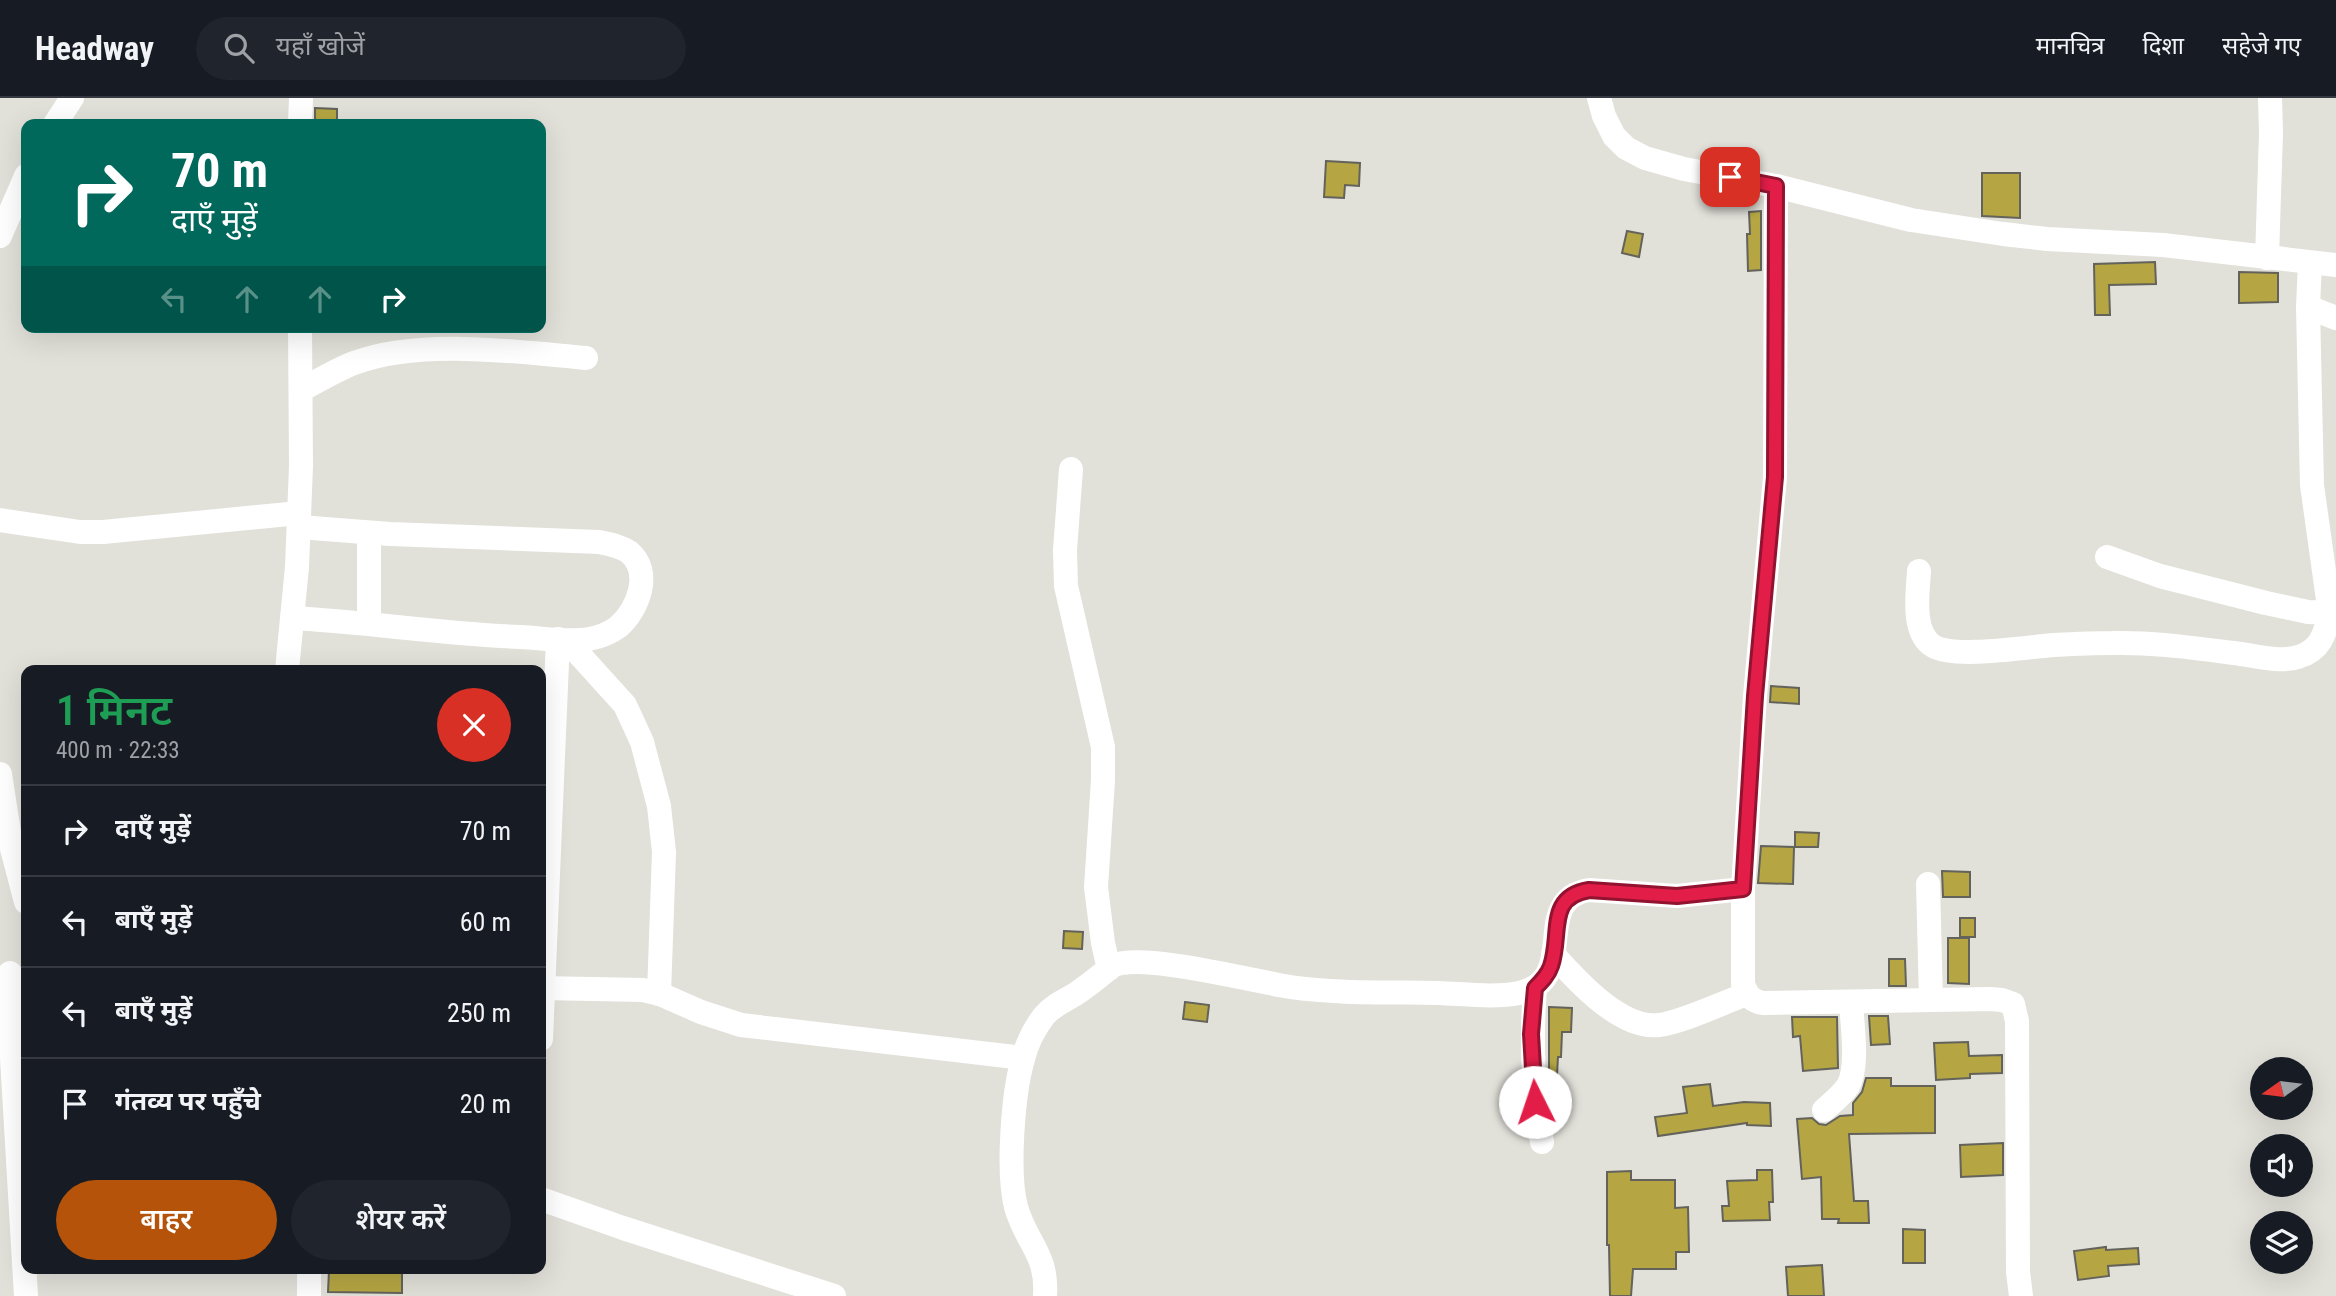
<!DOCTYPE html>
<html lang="hi">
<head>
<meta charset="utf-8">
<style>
	:root { --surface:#171b24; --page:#20242c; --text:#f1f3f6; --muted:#9ea1a6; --line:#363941; --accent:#b45309 }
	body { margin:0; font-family:"Roboto Condensed","Noto Sans Devanagari",sans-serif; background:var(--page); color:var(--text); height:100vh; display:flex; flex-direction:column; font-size:26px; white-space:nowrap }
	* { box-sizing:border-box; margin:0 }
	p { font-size:23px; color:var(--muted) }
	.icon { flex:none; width:38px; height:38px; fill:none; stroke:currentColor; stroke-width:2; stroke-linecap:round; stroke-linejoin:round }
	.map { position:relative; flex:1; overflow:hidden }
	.sheet { position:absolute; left:21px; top:567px; width:525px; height:609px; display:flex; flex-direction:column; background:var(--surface); border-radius:14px; box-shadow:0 7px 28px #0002 }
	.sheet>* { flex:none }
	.banner { position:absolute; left:21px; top:21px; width:525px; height:214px; border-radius:14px; box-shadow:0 7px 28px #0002; background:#00695c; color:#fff; overflow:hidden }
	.needle { width:46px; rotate:256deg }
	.fabs { position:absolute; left:2250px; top:959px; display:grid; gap:14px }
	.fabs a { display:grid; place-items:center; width:63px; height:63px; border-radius:50%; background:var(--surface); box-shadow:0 7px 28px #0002; font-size:35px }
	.pin { position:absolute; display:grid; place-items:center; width:60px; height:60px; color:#fff; margin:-30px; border-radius:14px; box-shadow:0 4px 10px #0006 }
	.me { position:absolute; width:77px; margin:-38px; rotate:356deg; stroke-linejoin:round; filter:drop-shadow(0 0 5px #0008) }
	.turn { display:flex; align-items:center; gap:24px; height:147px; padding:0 35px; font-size:32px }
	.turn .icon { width:91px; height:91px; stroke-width:2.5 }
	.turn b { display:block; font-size:49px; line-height:60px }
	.lanes { display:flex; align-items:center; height:66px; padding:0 35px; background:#0003; justify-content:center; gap:35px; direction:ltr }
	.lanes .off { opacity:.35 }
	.round { display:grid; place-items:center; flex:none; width:74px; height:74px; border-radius:37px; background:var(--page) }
	.headline { display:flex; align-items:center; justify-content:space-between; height:119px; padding:0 35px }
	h1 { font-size:42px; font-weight:600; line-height:52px; color:#1e9e55 }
	.primary-button { display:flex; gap:14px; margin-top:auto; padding:14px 35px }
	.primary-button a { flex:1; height:80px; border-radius:42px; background:var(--accent); color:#fff; font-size:28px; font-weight:600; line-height:80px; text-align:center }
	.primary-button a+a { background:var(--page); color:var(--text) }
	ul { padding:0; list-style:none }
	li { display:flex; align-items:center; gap:21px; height:91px; padding:0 35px; border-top:2px solid var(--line) }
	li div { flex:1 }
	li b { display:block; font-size:26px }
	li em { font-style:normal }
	header { display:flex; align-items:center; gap:42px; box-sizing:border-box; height:98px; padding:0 35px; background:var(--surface); border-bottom:2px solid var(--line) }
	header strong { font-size:33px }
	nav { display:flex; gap:38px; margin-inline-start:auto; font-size:24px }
	.search { width:490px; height:63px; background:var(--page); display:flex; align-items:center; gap:18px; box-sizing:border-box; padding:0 24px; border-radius:38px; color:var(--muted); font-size:26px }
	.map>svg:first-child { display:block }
	.building { fill:#b5a643; stroke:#63625b; stroke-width:2 }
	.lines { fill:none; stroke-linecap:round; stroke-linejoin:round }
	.minor { stroke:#fff; stroke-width:24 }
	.route-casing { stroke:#92132f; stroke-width:18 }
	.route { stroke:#e11d48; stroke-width:12 }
</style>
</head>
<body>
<header>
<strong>Headway</strong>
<div class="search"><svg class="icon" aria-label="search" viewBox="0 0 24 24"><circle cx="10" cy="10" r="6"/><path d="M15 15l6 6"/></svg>यहाँ खोजें</div>
<nav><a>मानचित्र</a><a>दिशा</a><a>सहेजे गए</a></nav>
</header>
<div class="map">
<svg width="2336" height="1198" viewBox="0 0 2336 1198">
	<rect width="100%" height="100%" fill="#e1e0d9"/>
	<g class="building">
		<polygon points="315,10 337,11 337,26 315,26"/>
		<polygon points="1326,63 1360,65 1359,88 1345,87 1344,100 1324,99"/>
		<polygon points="1982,75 2020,75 2020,120 1982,118"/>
		<polygon points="1761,113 1761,172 1748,173 1747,136 1750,136 1749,114"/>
		<polygon points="1627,133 1643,136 1639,159 1622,155"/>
		<polygon points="2155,164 2156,186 2109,187 2110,217 2095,217 2094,166"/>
		<polygon points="2239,174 2278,175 2278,204 2239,205"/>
		<polygon points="1771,588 1799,590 1799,606 1770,604"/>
		<polygon points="1795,734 1819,735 1818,749 1795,749"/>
		<polygon points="1761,748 1794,749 1793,786 1758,785"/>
		<polygon points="1942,773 1970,774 1970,799 1943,799"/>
		<rect x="1960" y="820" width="15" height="19"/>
		<polygon points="1064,833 1083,834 1082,851 1063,850"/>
		<polygon points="1948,840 1969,840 1969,886 1948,885"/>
		<polygon points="1889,861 1905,861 1906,888 1889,888"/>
		<polygon points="1185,904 1209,907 1207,924 1183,921"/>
		<polygon points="1549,909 1572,910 1571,934 1562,934 1561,959 1558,959 1556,995 1550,995 1549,985"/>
		<polygon points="1869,918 1888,918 1890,946 1871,947"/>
		<polygon points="1792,919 1837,919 1838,970 1803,973 1800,938 1793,939"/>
		<polygon points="1968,944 1969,958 2002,957 2002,975 1970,976 1970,980 1936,982 1934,945"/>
		<polygon points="1866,980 1891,980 1891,988 1935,988 1935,1035 1849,1036 1854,1103 1868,1103 1869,1125 1838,1125 1839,1121 1822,1121 1821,1079 1802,1081 1797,1021 1812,1020 1819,1026 1826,1027 1840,1018 1853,1017 1853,1005 1862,994"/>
		<polygon points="1710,986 1713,1008 1744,1004 1770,1005 1771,1028 1747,1027 1747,1025 1658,1038 1655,1019 1687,1015 1683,989"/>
		<polygon points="2003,1045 2003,1077 1961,1079 1960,1047"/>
		<polygon points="1757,1072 1772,1072 1773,1104 1769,1104 1770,1122 1723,1123 1722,1108 1729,1108 1727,1083 1757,1082"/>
		<polygon points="1631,1073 1631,1082 1675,1082 1675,1110 1688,1109 1689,1154 1676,1154 1676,1171 1633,1171 1631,1198 1610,1198 1609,1147 1607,1147 1607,1074"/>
		<polygon points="1903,1131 1925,1132 1925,1165 1903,1165"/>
		<polygon points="2106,1149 2106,1152 2138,1150 2139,1166 2108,1168 2109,1178 2078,1182 2074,1153"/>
		<polygon points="1822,1167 1824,1198 1788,1198 1786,1169"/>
		<polygon points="329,1172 402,1173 402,1195 328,1194"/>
	</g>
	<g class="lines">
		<g class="minor">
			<polyline points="1599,0 1604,18 1614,38 1626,50 1645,60 1684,71 1776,88 1911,122 2003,136 2047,141 2163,147 2336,167"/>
			<polyline points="55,26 72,0"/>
			<polyline points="300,26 301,0"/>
			<path d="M1776,88L1775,379L1755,598L1743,791V886C1747,897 1751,903 1763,905L1990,901L2002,902L2013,906L2017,923L2018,1174L2021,1198"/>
			<polyline points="0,138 26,78"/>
			<polyline points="2267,160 2271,35 2270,0"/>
			<polyline points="2308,209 2336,220"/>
			<path d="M301,292C318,283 336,272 354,265C420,240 517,254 586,260"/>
			<polyline points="1071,371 1065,452 1066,488 1103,649 1103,682 1096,789 1103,845 1109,871"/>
			<polyline points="0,422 80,434 103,434 299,415"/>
			<polyline points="2107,459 2160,478 2266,505 2308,514 2336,515"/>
			<path d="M1919,473C1918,494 1911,534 1933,548C1955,561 2027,549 2054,547C2073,546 2093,545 2112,545C2153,544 2194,550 2234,555C2253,557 2279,565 2298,559C2320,553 2325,536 2330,516L2312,387L2308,209L2310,165"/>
			<path d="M292,520C368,524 444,536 520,539C543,540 567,545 589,541C600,539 610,535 618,529C638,512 653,474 629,454C620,448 609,446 599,444L390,436L299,429"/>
			<polyline points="369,525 369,435"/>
			<polyline points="567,543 625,607 642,644 659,708 664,754 659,896"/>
			<polyline points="287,572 297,469 301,368 300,229"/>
			<polyline points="0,676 11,747 26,804"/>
			<polyline points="1928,786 1931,902"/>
			<path d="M1553,856C1576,882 1621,932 1659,927C1681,925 1724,904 1747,896"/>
			<polyline points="10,875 10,926 26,1198"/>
			<path d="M1535,889C1531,942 1532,992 1542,1044"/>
			<polyline points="541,890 643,892 660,896 701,914 741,927 1023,960"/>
			<polyline points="541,941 558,541"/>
			<path d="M1824,1012C1832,1005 1842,997 1848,988C1859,968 1852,926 1851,904"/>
			<polyline points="541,1101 623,1130 834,1198"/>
			<polyline points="309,1198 309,1171"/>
			<path d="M1045,1198C1048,1156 1026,1145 1016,1109C1007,1074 1013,995 1023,961C1027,945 1034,931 1044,918C1052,908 1064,903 1074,897C1088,888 1100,878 1112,868C1141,854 1253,883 1290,889C1339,896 1390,894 1439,895C1465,896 1494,900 1519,895C1582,881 1529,802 1589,792L1677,798L1743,791"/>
		</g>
	</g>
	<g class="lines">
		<g class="route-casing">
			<path id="route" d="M1535,1004L1531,936L1535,890C1542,883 1548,877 1551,868C1562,836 1546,799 1589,792L1677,798L1743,791L1755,598L1775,379L1776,88L1730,79"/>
		</g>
		<use href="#route" class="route"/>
	</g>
</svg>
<div class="fabs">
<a><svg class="needle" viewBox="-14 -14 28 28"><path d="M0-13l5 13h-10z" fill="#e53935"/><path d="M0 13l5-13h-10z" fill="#9ea1a6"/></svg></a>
<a><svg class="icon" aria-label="sound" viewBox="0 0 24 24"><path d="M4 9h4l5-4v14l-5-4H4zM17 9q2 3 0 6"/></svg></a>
<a><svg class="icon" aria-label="layers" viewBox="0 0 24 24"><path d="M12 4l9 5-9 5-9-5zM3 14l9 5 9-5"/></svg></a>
</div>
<div class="pin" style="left:1730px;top:79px;background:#d93025"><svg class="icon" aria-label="arrive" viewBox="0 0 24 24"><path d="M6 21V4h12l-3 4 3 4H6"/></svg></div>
<svg class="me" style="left:1535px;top:1004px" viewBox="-20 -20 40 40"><circle r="19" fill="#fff"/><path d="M0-13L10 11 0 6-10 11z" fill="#e11d48"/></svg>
<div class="banner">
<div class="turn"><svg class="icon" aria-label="right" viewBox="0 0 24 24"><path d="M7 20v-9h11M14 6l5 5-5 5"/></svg><div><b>70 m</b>दाएँ मुड़ें</div></div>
<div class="lanes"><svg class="icon off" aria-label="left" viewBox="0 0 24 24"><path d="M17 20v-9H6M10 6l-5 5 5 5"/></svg><svg class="icon off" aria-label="ahead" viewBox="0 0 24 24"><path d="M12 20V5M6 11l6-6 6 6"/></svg><svg class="icon off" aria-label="ahead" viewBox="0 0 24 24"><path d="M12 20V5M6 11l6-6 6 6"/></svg><svg class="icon" aria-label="right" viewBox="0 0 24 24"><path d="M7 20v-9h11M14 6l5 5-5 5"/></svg></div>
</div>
<section class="sheet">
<div class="headline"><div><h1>1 मिनट</h1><p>400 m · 22:33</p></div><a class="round" style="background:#d93025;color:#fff"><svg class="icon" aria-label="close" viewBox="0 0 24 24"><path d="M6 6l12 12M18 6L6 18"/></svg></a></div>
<ul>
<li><svg class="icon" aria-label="right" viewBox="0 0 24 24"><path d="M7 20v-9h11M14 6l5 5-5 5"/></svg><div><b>दाएँ मुड़ें</b></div><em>70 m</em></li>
<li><svg class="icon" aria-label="left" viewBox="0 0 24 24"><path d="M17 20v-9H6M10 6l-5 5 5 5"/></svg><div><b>बाएँ मुड़ें</b></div><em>60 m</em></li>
<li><svg class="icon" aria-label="left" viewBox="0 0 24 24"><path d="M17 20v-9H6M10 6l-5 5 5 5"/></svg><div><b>बाएँ मुड़ें</b></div><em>250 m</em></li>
<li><svg class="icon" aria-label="arrive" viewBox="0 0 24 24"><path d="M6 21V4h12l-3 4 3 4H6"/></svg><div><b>गंतव्य पर पहुँचे</b></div><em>20 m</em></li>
</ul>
<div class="primary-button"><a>बाहर</a><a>शेयर करें</a></div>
</section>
</div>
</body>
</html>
